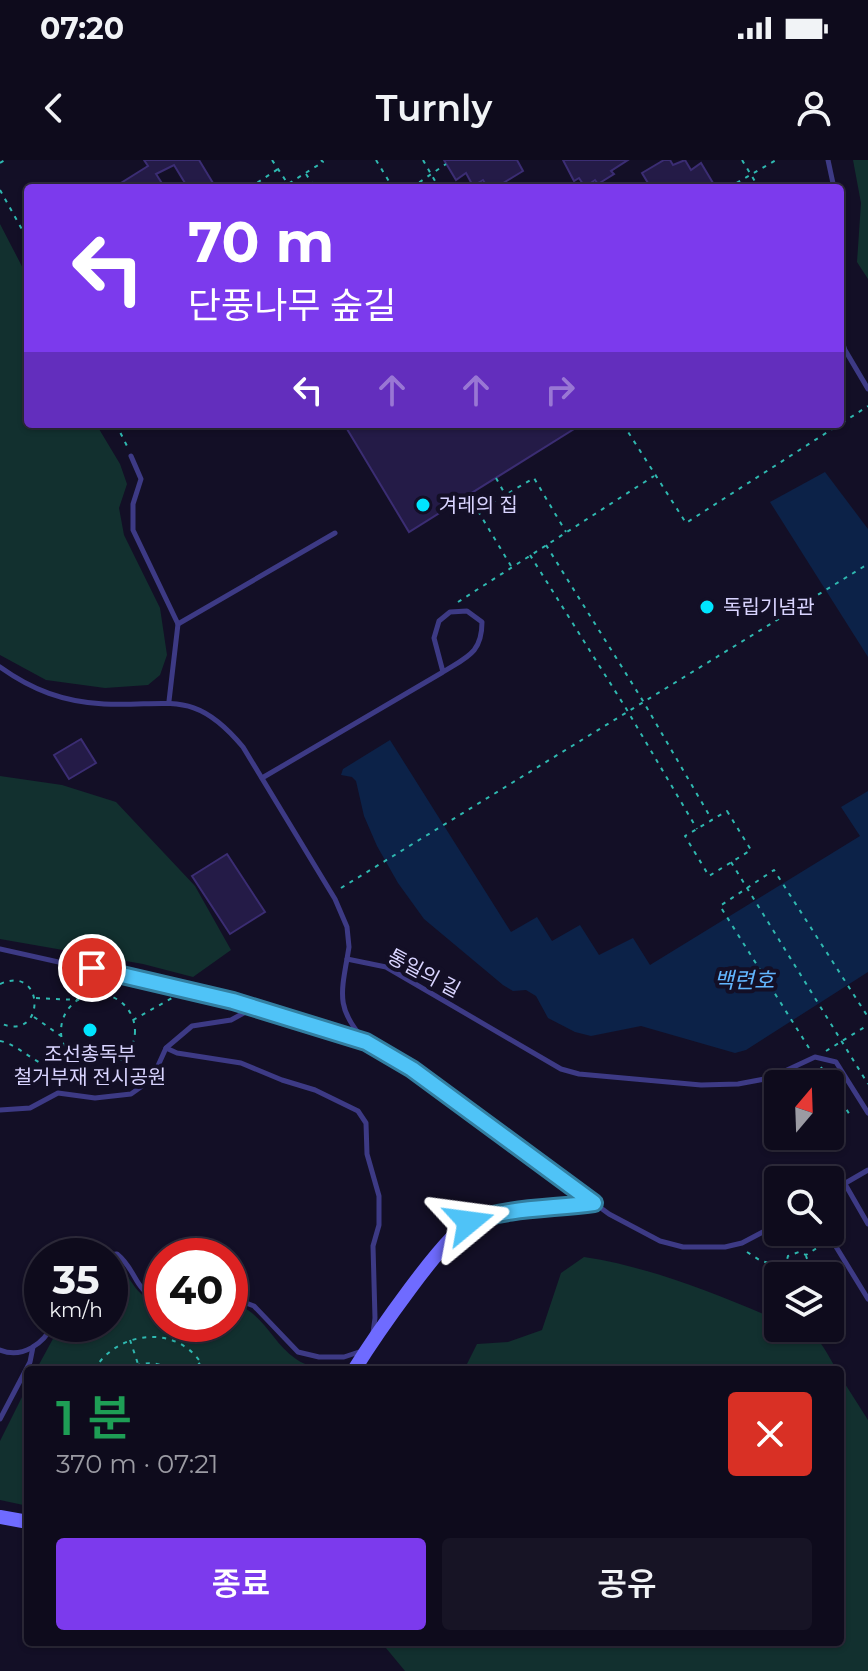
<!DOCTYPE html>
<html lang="ko">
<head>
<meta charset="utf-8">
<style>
	:root { --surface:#0e0b1c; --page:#171425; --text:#f1f3f6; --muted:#9b9ba3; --line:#2e2b3b; --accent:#7c3aed }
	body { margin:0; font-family:Montserrat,"Noto Sans KR",sans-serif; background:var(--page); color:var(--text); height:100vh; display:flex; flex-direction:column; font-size:30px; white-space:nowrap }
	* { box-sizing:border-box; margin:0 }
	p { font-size:26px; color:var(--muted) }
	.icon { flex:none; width:44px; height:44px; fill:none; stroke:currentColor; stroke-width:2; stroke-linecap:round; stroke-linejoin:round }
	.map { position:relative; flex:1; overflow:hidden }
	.sheet { position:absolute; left:24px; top:1206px; width:820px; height:280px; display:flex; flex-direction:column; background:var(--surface); border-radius:8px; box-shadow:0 2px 6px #0004,0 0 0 2px var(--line) }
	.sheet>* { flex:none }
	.banner { position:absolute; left:24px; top:24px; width:820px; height:244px; border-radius:8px; box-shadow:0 2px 6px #0004,0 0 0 2px var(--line); background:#7c3aed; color:#fff; overflow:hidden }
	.needle { width:52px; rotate:19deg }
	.tools { position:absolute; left:764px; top:910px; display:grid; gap:16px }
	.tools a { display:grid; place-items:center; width:80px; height:80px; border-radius:8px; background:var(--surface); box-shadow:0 2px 6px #0004,0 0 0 2px var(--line); font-size:40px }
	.speed { position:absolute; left:24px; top:1078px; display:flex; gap:16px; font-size:40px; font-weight:700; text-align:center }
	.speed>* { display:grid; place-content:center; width:104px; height:104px; border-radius:50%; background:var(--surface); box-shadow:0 2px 6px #0004,0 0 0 2px var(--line); line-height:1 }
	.speed small { font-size:20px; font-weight:400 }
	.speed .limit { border:12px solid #d22; background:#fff; color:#111 }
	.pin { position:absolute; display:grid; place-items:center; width:68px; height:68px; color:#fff; margin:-34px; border:4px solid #fff; border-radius:50%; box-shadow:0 2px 8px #0007 }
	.me { position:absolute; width:88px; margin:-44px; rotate:74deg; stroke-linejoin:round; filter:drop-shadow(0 0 6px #0008) }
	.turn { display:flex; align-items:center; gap:28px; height:168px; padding:0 32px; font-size:36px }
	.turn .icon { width:104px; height:104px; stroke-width:2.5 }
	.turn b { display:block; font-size:56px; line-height:68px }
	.lanes { display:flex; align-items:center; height:76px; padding:0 32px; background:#0003; justify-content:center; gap:40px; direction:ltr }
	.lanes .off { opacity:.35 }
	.round { display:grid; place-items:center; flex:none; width:84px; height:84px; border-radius:8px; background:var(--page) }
	.summary { display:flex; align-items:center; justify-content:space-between; height:136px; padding:0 32px }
	h1 { font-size:48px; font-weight:600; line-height:60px; color:#1e9e55 }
	.cta { display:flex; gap:16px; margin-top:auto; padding:16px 32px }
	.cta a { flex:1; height:92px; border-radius:8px; background:var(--accent); color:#fff; font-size:32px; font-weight:600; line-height:92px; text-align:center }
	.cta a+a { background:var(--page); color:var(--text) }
	.status { display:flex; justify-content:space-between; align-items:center; height:56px; padding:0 40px; background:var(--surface); direction:ltr }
	.status svg { height:22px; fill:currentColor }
	header { display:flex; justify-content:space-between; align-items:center; height:104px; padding:0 32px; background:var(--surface); font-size:36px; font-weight:600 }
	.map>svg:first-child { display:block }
	.green { fill:#12302f }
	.water { fill:#0c2248 }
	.building { fill:#241b47; stroke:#3b2d73; stroke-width:2 }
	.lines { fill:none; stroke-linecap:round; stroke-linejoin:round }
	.path { stroke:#2fb8b0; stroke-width:2; stroke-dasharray:4 6; stroke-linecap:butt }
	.lane { stroke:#3d3a85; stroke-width:5 }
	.secondary { stroke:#6f6bff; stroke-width:14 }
	.route-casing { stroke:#337fa1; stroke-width:20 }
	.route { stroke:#4fc3f7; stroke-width:14 }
	.poi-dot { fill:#00e5ff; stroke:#130f26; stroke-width:3 }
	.labels { text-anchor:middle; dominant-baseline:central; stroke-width:8; stroke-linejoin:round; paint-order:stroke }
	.poi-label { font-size:20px; fill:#d9d4ff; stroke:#130f26; text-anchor:start }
	.street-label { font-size:20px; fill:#d9d4ff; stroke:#130f26 }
	.water-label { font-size:22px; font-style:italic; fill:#62b6ff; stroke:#130f26 }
</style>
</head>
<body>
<div class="status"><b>07:20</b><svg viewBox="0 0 49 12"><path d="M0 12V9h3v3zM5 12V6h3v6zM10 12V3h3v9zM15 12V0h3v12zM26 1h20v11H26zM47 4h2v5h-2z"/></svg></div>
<header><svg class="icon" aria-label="back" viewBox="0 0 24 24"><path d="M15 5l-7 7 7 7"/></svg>Turnly<svg class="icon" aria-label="person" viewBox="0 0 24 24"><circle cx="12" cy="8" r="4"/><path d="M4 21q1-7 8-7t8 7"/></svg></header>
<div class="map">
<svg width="868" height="1511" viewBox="0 0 868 1511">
	<rect width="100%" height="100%" fill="#130f26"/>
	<g class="green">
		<polygon points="853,0 868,0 868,119 857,102 861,43"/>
		<polygon points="0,64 28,118 28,264 96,264 120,304 127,324 119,348 124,375 160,448 167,495 160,515 148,525 105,528 46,520 0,495"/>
		<polygon points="0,616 62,625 116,642 195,726 231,790 193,817 143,804 0,779"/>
		<path d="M584,1097C651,1107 716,1134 778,1160V1168C818,1168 818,1179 837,1210H464L477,1184L508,1182L542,1170L561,1113Z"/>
		<path d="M110,1102L119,1103C132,1121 138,1140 162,1144V1164H230V1142C265,1152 270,1181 296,1199C307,1207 320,1208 333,1210H36L61,1164H110Z"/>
		<polygon points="840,1216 868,1260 868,1511 405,1511 381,1482 840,1482"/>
		<polygon points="28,1225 28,1346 0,1340 0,1281"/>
	</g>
	<g class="water">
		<polygon points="825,312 868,369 868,497 770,342"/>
		<polygon points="390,580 511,772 537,757 552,781 580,765 599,795 633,778 650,805 860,676 841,647 868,631 868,812 746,890 735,893 641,866 591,876 575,872 548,858 536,836 526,830 513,831 503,825 424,759 398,723 377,686 364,656 356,621 352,617 341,615 343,609"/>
	</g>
	<g class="building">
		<polygon points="144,0 199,0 216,28 188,28 174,5 156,14 165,28 113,28 148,6"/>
		<polygon points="444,0 517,0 523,11 495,28 488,28 483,20 473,26 466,13 456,20"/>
		<polygon points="563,0 628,0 611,11 614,14 598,24 595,20 585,27 579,18 574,21"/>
		<polygon points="664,0 670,0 673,5 685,0 691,10 701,3 716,28 651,28 642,13"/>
		<polygon points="344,264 582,264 409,372"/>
		<polygon points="81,579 96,603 69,619 54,595"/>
		<polygon points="227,694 265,752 230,774 192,716"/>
	</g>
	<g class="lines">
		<g class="path">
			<polyline points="272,0 288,24 323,2 321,0"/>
			<polyline points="376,0 393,28"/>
			<polyline points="423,0 439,28"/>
			<polyline points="742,0 759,28"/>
			<polyline points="0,3 5,0"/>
			<polyline points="306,14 315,28"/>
			<polyline points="249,28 278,9"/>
			<polyline points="411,28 446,4"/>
			<polyline points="728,28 776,0"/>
			<polyline points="0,30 28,80"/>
			<polyline points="842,263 868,246"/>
			<polyline points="116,264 128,288"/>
			<polyline points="623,264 686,363 840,264"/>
			<polyline points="496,318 505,334"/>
			<polyline points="546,385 643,541 712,660"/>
			<polyline points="530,395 627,550 697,669"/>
			<polyline points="511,406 478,351 534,318 566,372"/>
			<polyline points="458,442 654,316"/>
			<polygon points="727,651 751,690 709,716 685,676"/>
			<polyline points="731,702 868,924"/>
			<polyline points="341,728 868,404"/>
			<path d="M0,824C46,803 46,884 0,863"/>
			<circle cx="98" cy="871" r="37"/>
			<polyline points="36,838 78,840 68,814"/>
			<polyline points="34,857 61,876"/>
			<polyline points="133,860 172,838"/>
			<path d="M0,881C24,885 52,925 77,903"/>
			<polyline points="809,888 720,746 774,710 868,857"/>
			<polyline points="826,891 868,865"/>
			<polyline points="821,907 851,957"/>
			<polyline points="747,1092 761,1101 785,1107"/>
			<polyline points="792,1116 785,1107 788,1096 799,1092 806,1095 823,1084"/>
			<polyline points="803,1116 810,1107 806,1096"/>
			<polyline points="130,1180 140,1210"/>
			<path d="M94,1210C118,1169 182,1163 205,1210"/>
			<path d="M127,1210C143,1201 156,1201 171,1210"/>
			<polyline points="190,1210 200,1203"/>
		</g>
		<g class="lane">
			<polyline points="828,0 834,28"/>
			<polyline points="840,176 845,190 868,229"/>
			<polyline points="131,296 141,319 133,344 133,370 178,464 169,541"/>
			<polyline points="178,464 335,373"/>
			<path d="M0,507C32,530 64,542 104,544C170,547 194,528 243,587L335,739L347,767L349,787L347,799L386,807L561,909L579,914L701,925L738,924L770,918L815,897L836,902L868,953"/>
			<path d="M262,618L443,512C467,497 482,493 482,462L467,451L450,452L439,461L434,478L443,512"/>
			<polyline points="0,789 233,841 366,882 412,909 609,1054 660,1081 683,1087 725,1087 742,1083 778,1064"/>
			<path d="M347,799C340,837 338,851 365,881"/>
			<polyline points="166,888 177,893 241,903 282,920 315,930 358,951 366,963 367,994 379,1036 379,1065 373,1086 375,1158 373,1173"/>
			<polyline points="0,950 30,948 58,933 95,938 131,934 152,919 166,888 192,866 231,860 253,848"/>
			<polyline points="845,1024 868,1064"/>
			<polyline points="830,1032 868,1010"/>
			<polyline points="827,1072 868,1139"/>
			<path d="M97,1096L117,1094C138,1111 133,1132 162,1140"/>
			<polyline points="230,1137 254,1146 298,1192 319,1197 344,1197 362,1191"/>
			<path d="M0,1190C22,1199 44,1184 53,1164"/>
			<polyline points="0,1259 30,1202 33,1187"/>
		</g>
		<g class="secondary">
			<path d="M354,1210C372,1181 446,1072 472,1061C510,1044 553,1049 594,1043"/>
			<polyline points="0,1357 28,1362"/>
		</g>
	</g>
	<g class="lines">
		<g class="route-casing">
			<path id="route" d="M92,808L233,841L366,882L412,909L594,1043C551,1049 510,1047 469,1062"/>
		</g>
		<use href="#route" class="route"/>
	</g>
	<g class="poi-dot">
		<circle cx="423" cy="345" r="8"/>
		<circle cx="707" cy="447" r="8"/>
		<circle cx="90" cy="870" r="8"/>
	</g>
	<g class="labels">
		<g class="poi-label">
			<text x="439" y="345">겨레의 집</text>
			<text x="723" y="447">독립기념관</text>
			<text x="90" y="894" text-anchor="middle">조선총독부<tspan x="90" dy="23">철거부재 전시공원</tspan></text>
		</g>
		<g class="street-label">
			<text transform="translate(424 813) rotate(28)">통일의 길</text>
		</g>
		<g class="water-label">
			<text x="744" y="820">백련호</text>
		</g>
	</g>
</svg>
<div class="tools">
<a><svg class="needle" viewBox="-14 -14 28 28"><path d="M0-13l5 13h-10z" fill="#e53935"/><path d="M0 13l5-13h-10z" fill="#9b9ba3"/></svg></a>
<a><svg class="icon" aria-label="search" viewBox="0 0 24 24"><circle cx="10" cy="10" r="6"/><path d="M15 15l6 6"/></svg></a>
<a><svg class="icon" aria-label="layers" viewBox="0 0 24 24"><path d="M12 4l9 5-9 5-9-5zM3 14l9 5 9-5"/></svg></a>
</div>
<div class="speed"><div>35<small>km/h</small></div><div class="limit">40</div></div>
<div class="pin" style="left:92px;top:808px;background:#d93025"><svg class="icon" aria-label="arrive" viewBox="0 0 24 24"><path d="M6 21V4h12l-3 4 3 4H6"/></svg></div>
<svg class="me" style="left:469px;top:1062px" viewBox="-20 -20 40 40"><path d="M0-17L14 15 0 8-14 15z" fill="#4fc3f7" stroke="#fff" stroke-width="4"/></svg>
<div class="banner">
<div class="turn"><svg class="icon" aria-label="left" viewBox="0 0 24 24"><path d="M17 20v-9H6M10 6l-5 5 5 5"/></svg><div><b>70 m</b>단풍나무 숲길</div></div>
<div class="lanes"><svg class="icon" aria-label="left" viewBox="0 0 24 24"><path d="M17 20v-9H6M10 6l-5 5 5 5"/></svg><svg class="icon off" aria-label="ahead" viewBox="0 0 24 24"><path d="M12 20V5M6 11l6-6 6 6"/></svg><svg class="icon off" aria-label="ahead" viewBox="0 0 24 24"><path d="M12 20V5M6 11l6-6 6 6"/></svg><svg class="icon off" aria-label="right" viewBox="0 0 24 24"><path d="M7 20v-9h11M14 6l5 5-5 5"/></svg></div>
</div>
<section class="sheet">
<div class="summary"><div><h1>1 분</h1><p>370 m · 07:21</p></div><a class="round" style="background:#d93025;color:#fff"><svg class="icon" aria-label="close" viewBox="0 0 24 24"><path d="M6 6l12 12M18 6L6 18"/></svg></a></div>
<div class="cta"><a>종료</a><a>공유</a></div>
</section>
</div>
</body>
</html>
